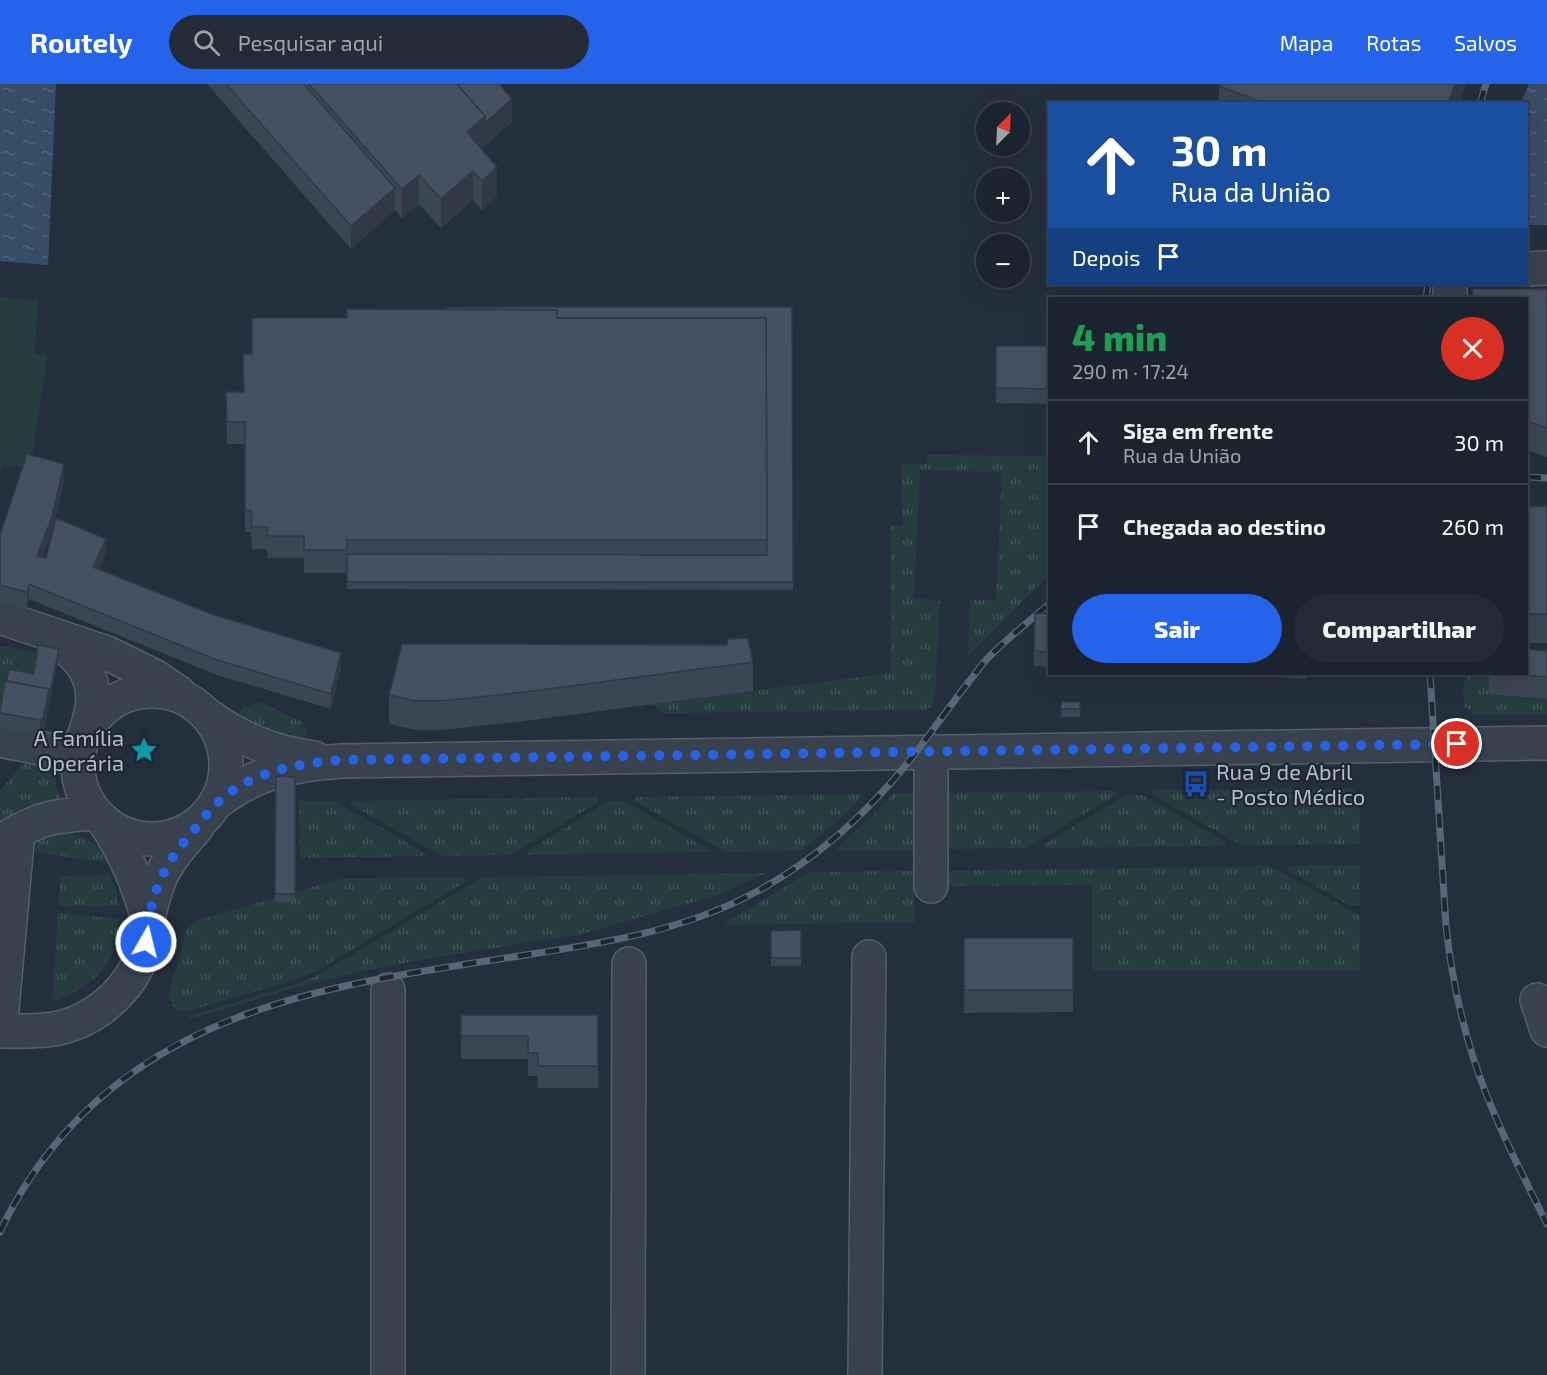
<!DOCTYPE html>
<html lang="pt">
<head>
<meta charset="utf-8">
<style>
	:root { --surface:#1b232e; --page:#242b36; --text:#f1f3f6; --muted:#a0a4aa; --line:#39404a; --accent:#2563eb }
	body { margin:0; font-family:"Exo 2",sans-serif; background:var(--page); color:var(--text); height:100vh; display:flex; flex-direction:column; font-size:22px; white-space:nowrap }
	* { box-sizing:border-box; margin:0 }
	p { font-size:20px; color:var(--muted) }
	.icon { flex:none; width:33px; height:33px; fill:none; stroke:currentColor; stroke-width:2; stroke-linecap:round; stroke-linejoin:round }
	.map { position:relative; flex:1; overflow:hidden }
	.side { position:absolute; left:1048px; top:213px; width:480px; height:378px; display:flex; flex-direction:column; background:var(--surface); border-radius:0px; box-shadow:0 6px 24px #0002,0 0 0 2px var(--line) }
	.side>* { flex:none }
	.guide { position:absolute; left:1048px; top:18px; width:480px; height:183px; border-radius:0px; box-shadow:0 6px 24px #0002,0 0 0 2px var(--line); background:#1a4fa0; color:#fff; overflow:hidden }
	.needle { width:39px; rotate:24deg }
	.fabs { position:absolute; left:976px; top:18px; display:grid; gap:12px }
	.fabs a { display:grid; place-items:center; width:54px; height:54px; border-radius:50%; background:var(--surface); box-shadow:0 6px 24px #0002,0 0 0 2px var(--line); font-size:30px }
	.pin { position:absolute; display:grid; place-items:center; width:51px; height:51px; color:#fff; margin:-26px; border:3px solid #fff; border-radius:50%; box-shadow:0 2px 6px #0007 }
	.me { position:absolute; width:66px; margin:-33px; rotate:8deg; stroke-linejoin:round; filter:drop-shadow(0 0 4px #0008) }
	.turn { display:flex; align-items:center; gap:21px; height:126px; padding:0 24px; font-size:27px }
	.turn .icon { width:78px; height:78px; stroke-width:2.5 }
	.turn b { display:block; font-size:42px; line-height:51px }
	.then { display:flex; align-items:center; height:57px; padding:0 24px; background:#0003; gap:12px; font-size:22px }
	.round { display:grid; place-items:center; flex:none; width:63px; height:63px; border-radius:32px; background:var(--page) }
	.overview { display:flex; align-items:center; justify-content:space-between; height:102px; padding:0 24px }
	h1 { font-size:36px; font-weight:800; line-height:45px; color:#1e9e55 }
	.action { display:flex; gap:12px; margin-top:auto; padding:12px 24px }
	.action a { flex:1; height:69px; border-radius:36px; background:var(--accent); color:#fff; font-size:24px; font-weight:800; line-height:69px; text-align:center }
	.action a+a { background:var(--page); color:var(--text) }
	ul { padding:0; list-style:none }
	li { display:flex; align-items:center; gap:18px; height:84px; padding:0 24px; border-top:2px solid var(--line) }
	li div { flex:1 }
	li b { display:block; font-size:22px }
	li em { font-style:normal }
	header { display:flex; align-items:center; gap:36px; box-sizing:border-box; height:84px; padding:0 30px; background:var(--accent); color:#fff }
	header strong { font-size:28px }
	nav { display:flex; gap:33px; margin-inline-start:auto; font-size:21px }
	.search { width:420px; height:54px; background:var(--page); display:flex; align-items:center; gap:15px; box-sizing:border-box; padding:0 21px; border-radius:33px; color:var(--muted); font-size:22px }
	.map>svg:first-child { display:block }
	.grass { fill:url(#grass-tufts) }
	.green { fill:#263c3f }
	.water { fill:url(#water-ripples) }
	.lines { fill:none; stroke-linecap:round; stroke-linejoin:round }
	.minor-casing { stroke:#565f6c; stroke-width:36 }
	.minor { stroke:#38414e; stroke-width:33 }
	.rail-casing { stroke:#5a6575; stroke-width:7 }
	.rail { stroke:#1d2633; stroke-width:4.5; stroke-dasharray:14; stroke-linecap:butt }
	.wall { fill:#3b4654 }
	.shaded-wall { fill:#303945 }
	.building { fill:#455162; stroke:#303945; stroke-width:1.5 }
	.route { stroke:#2563eb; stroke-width:10; stroke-dasharray:0 18 }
	.labels { text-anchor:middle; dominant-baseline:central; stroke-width:4.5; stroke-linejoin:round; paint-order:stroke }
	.poi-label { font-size:22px; fill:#b4bcc9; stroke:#1d2633; text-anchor:end }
</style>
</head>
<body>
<header>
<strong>Routely</strong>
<div class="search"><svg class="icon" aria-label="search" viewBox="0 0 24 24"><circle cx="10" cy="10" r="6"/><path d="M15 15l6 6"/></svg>Pesquisar aqui</div>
<nav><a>Mapa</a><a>Rotas</a><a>Salvos</a></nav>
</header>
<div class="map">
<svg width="1547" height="1291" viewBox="0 0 1547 1291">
	<defs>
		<pattern id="grass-tufts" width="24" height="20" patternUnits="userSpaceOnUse" patternTransform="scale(1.5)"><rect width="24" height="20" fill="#263c3f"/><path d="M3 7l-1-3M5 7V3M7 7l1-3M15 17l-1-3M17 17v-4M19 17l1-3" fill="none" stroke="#435659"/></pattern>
		<pattern id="water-ripples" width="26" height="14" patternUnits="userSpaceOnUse" patternTransform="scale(1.5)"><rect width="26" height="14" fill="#394c67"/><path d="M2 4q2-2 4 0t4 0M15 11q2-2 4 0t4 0" fill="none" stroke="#53647b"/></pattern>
	</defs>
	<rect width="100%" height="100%" fill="#242f3e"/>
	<g class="grass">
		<path d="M928,371L1050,372V490L968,572L970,516H996L1002,388L920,386L914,514L940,517L935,612C933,620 931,624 924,626L668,629C661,629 658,626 654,620L891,589L890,442L903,441L901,380H926Z"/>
		<polygon points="0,562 38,569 34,598 0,644"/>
		<polygon points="1469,590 1490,590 1489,610 1547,615 1547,630 1479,631 1472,629 1464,622 1463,600"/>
		<polygon points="256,618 262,619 303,638 306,647 306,658 293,658 244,636 238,628"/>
		<polygon points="29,673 55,681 56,702 62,718 0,744 0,707"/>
		<polygon points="1350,704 1355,707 1360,717 1360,760 1243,762 1151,710 1153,706"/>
		<polygon points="1116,707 1118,710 1026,764 941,765 940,709"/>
		<polygon points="894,709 920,709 921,766 834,767 872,732"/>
		<polygon points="865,710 846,730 801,767 726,768 634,717 636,713"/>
		<polygon points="1126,711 1142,711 1226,758 1224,762 1045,764 1043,761"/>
		<polygon points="597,713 599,718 510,771 442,772 350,720 352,717"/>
		<polygon points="299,717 339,717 341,721 425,769 423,772 300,774"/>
		<polygon points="609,717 624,717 710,766 708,768 529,771 526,768"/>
		<path d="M63,747C86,751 101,763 115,780L27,767L29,757Z"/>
		<polygon points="1360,781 1360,821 1351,822 1287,786 1289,782"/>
		<polygon points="1270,782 1360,832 1360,886 1092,886 1092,801 942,802 941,787"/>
		<polygon points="921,787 921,803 914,803 915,838 728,841 726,837 749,825 809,788"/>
		<polygon points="766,789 718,811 581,850 425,875 348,890 291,905 190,935 189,932 296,900 316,892 483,793"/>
		<polygon points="109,791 116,805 119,822 58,822 60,792"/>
		<path d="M463,793L465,798L315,888L294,896L188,927C174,929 168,919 170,906L187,846L194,837L275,814V818L294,808L341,795Z"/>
		<path d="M58,829L120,835C115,882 98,897 57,917L52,914Z"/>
	</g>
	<polygon class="green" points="0,213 38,216 35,269 47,272 31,383 23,384 3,380 0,388"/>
	<g class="water">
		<polygon points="0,0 56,0 48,181 0,177"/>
		<polygon points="1529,0 1547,0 1547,141 1527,141 1527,20 1521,19"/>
	</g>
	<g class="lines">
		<g class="minor-casing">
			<g id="minor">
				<polyline points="1527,185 1547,184"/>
				<polyline points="1450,214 1450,200"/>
				<polyline points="0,533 107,569 154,592 179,609"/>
				<path d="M54,556C61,561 68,565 74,571C97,594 96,618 86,647"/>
				<circle cx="152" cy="681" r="74"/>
				<path d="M207,631C241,655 273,669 314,674"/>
				<path d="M0,656C27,662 55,664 78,679"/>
				<polyline points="931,667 931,802"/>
				<path d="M216,719C255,688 294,680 343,677L1547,659"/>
				<path d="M104,737C126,770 137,797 148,835"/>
				<path d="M0,757C13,751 25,743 38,738C56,731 76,731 95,729"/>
				<polyline points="1537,916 1547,946"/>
				<path d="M0,947C18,947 43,948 59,944C101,934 136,900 146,858C147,850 147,842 148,835C150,823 154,811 158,799C166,778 182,760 197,743"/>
				<polyline points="0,947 18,747"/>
				<polyline points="388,1291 388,906"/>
				<polyline points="628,1291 629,880"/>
				<polyline points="865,1291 869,873"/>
			</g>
		</g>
		<use href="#minor" class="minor"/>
		<g class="rail-casing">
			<g id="rail">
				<polyline points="1480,20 1486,0"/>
				<polyline points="1426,214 1428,200"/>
				<polyline points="1527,393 1547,394"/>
				<path d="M1430,590L1446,842C1452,898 1465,955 1485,1007C1503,1053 1525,1096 1547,1140"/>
				<path d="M0,1148C16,1113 38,1080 63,1051C177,921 345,899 506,874C590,861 677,850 754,809C818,775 873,724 917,667C935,643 953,618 971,595C978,586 984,577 992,570C1010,552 1031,536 1050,519"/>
			</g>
		</g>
		<use href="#rail" class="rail"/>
	</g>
	<g class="wall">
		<polygon points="207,0 499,0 512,38 481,65 497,112 482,126 473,116 441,144 419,120 402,134 395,126 351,165"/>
		<polygon points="1220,0 1466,0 1459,20 1219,20 1219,2"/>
		<polygon points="1472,205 1547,205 1547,373 1527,366 1527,214 1472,214"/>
		<polygon points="792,223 793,506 347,505 347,480 347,489 304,489 304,474 268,474 267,465 252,465 251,448 245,448 245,360 227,360 226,308 243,308 252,270 347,234 447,225"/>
		<polygon points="996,262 1050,262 1050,320 996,319"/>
		<polygon points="64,396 52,448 42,473 46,474 106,470 99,485 341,584 331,625 217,591 29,515 27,524 0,517 0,451"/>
		<polygon points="1547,422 1547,559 1527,559 1527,423"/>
		<polygon points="1035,529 1050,530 1050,583 1034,582"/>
		<polygon points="1547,567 1547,615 1489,610 1489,590 1527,590"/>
		<polygon points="59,573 43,649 40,652 0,644 0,628 34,590"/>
		<polygon points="753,578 753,607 517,638 440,646 416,646 389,640 389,611"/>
		<polygon points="1227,590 1306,590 1306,595"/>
		<rect x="1061" y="618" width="19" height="15"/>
		<polygon points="1186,688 1205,688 1205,703 1187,704"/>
		<polygon points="276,692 295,693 295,818 275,818"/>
		<polygon points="801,846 801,882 771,882 771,847"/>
		<polygon points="964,854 1073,854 1073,928 964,929"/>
		<polygon points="461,931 598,931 598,1004 538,1004 538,992 528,992 528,975 461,975"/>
	</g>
	<g class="shaded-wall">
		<polygon points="1455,0 1466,0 1459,20 1448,20"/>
		<polygon points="512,15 512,38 485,61 485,39"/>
		<polygon points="485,32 485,61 467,77 467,48"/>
		<polygon points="497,83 497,112 482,126 482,97"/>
		<polygon points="473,87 473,116 441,144 441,115"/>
		<polygon points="419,91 419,120 402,134 402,105"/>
		<polygon points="395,104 395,126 351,165 351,142"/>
		<polygon points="64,380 64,396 52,448 37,487 37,472"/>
		<polygon points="106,455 106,470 93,498 93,483"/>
		<polygon points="29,500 29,515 27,524 27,508"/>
		<polygon points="59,565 59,573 43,649 40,652 40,636"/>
		<polygon points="341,569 341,584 331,625 331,610"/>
	</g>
	<g class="building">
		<polygon points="226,0 304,0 395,104 351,142"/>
		<polygon points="309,0 457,0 485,32 467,48 497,83 482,97 473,87 441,115 419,91 402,105"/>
		<polygon points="457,0 499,0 512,15 485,39 485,32"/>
		<polygon points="1220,0 1455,0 1448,20 1267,20 1219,2"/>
		<polygon points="1472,205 1547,205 1547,344 1527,337 1527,214 1473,214"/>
		<polygon points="447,223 792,223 793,498 347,498 347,470 767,471 766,234 557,234 557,226 447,225"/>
		<polygon points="347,225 557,226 557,234 766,234 767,456 347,456 347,466 304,466 304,452 268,452 267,443 252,443 251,426 245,426 245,338 227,338 226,308 244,308 243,270 252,270 252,234 347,234"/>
		<polygon points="996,262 1050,262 1050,305 996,304"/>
		<polygon points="27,370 64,380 52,433 37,472 46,474 56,434 106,455 93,483 214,531 341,569 331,610 217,576 29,500 27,508 0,501 0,451"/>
		<polygon points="1547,422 1547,530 1527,530 1527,423"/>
		<polygon points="1035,529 1050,530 1050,568 1034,567"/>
		<polygon points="748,554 753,578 517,609 440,617 416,617 389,611 402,560 727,561 728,555"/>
		<polygon points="38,561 59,565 49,613 49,605 7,597 9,585 34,590"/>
		<polygon points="1527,565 1547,567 1547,593 1506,590 1527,590"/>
		<polygon points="5,597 49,605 43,634 40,636 0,629"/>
		<rect x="1061" y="618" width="19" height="7"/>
		<polygon points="1186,688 1205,688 1205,695 1187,696"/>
		<polygon points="276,692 295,693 295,810 275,810"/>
		<polygon points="801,846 801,874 771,874 771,847"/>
		<rect x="964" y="854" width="109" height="52"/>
		<polygon points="461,931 598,931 598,982 538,982 538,969 528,969 528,952 461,952"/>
	</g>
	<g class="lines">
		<path class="route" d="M146,858C151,808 162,783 194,746C202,737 209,726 218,718C252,687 299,679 343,676L1457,660"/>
	</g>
	<defs>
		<g id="sight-bare" transform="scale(2.07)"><path d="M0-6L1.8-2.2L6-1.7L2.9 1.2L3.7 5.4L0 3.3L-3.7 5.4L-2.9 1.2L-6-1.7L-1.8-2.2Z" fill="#0f9aa8" stroke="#1d2633" stroke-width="2.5" paint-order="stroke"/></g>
		<g id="bus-bare" transform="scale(2.07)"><path d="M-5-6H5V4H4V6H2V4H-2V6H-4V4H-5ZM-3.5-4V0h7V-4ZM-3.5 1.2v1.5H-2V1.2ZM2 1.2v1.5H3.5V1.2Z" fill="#1a4fb4" stroke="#1d2633" stroke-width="2.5" paint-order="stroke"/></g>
	</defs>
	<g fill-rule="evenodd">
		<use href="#sight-bare" x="144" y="666"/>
		<use href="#bus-bare" x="1196" y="700"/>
	</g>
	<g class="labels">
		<g class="poi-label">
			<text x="124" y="653">A Família<tspan x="124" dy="25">Operária</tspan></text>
			<text x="1216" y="687" text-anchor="start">Rua 9 de Abril<tspan x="1216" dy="25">- Posto Médico</tspan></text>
		</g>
	</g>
</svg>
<div class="fabs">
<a><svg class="needle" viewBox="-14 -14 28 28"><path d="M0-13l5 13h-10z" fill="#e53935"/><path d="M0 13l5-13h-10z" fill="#a0a4aa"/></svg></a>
<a>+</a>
<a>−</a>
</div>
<div class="pin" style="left:1457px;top:660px;background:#d93025"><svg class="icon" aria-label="arrive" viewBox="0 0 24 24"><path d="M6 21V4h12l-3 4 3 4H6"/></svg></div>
<svg class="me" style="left:146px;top:858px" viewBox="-20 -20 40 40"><circle r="17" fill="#2563eb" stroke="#fff" stroke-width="3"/><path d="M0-11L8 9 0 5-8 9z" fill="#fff"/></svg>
<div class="guide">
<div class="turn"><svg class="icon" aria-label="ahead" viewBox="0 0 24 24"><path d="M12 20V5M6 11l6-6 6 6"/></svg><div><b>30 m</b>Rua da União</div></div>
<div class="then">Depois<svg class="icon" aria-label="arrive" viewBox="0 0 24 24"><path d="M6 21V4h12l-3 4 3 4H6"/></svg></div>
</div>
<section class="side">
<div class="overview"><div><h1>4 min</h1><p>290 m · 17:24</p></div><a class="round" style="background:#d93025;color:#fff"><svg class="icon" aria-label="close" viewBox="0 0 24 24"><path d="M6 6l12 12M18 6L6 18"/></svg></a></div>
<ul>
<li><svg class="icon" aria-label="ahead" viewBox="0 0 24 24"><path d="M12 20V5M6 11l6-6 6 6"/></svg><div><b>Siga em frente</b><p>Rua da União</p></div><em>30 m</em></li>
<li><svg class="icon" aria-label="arrive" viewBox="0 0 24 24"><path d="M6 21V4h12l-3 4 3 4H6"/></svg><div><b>Chegada ao destino</b></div><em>260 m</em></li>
</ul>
<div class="action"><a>Sair</a><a>Compartilhar</a></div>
</section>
</div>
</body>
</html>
